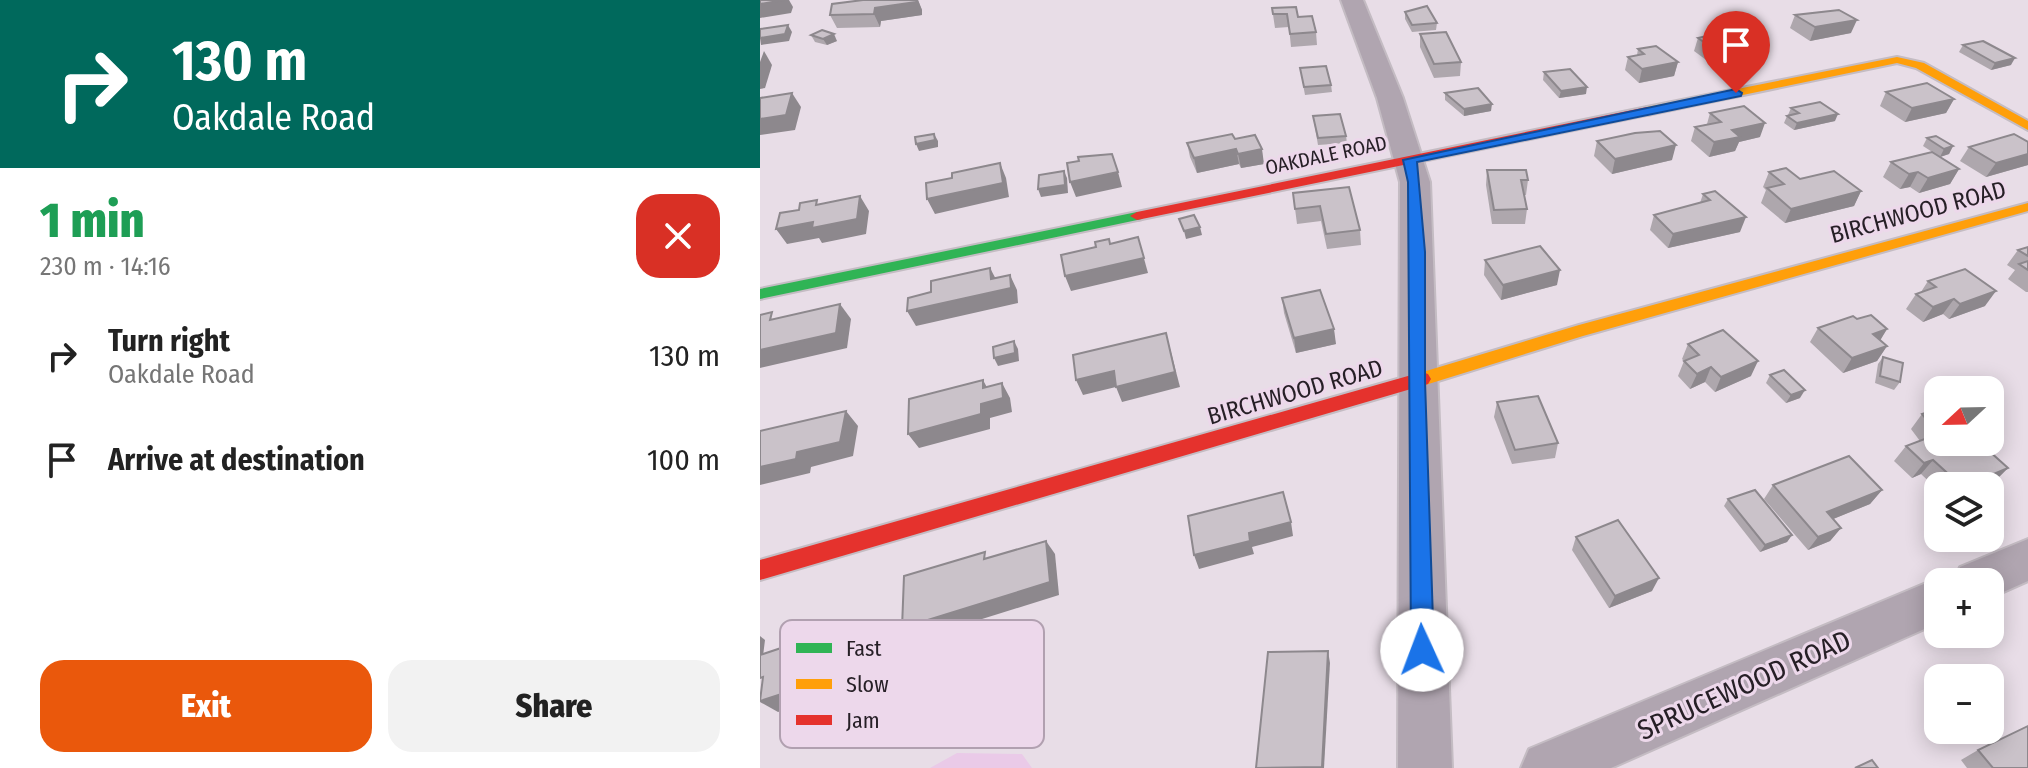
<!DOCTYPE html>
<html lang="en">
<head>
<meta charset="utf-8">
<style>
	:root { --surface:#fff; --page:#f2f2f2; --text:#222; --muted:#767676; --accent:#ea580c }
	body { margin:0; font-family:"Fira Sans Condensed",sans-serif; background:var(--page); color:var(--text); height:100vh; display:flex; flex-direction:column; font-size:30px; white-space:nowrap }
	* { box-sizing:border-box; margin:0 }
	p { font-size:26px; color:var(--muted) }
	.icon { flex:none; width:44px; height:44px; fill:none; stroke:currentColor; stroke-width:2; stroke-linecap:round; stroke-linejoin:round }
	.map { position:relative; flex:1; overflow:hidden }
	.side { display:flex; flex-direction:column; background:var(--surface); width:760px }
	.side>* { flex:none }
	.guide { background:#00695c; color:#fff; overflow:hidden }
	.needle { width:52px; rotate:248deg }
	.controls { position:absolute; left:1164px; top:376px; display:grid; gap:16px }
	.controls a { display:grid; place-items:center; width:80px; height:80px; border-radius:16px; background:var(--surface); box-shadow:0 4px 20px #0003; font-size:40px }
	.pin { position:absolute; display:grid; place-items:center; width:68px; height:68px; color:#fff; margin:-82px -34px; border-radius:50% 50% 50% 0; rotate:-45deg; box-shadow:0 0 8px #0007 }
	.pin .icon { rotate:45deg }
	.me { position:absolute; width:88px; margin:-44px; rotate:358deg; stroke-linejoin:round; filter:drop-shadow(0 0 6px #0008) }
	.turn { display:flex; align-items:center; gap:28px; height:168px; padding:0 40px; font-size:36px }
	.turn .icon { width:104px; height:104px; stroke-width:2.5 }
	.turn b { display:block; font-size:56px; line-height:68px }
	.round { display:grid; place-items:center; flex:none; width:84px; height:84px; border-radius:24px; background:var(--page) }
	.summary { display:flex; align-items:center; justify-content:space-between; height:136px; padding:0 40px }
	h1 { font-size:48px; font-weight:800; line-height:60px; color:#1e9e55 }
	.primary-button { display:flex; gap:16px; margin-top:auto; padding:16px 40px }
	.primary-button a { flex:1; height:92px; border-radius:24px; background:var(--accent); color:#fff; font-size:32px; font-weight:800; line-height:92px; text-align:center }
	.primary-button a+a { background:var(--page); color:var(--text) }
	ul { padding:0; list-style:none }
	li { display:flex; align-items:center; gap:24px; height:104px; padding:0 40px }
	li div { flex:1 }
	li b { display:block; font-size:30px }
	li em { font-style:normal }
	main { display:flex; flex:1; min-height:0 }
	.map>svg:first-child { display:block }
	.green { fill:#eacae8 }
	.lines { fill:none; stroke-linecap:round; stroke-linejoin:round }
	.street-casing { stroke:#c4bcc3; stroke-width:4 }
	.fast-casing { stroke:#c4bcc3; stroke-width:4 }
	.slow-casing { stroke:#c4bcc3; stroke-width:4 }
	.jam-casing { stroke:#c4bcc3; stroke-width:4 }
	.street { fill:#b0a5b0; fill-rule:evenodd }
	.fast { fill:#30b455; fill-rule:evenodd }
	.slow { fill:#ff9f0a; fill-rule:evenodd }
	.jam { fill:#e5322d; fill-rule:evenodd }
	.wall { fill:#aea7ad }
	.shaded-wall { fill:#8d888d }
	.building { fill:#cac2c9; stroke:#8d888d; stroke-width:2 }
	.route { fill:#1a73e8; stroke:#114b97; stroke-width:2 }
	.labels { text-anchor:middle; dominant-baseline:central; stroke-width:6; stroke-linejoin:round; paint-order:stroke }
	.far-street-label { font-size:20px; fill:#261f26; stroke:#edd8eb }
	.street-label { font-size:24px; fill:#261f26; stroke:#edd8eb }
	.near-street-label { font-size:28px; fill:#261f26; stroke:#edd8eb }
	.key { fill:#edd8eb; stroke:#b1a0b0; stroke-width:2 }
	.key-label { font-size:22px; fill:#261f26 }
</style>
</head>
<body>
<main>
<section class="side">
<div class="guide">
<div class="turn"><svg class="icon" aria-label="right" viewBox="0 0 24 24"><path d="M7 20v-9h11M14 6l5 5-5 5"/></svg><div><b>130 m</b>Oakdale Road</div></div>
</div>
<div class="summary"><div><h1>1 min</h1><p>230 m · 14:16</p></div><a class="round" style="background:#d93025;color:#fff"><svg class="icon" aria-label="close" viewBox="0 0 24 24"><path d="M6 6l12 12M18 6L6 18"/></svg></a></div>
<ul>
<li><svg class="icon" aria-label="right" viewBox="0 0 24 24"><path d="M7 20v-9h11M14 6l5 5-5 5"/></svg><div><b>Turn right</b><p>Oakdale Road</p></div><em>130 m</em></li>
<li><svg class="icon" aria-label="arrive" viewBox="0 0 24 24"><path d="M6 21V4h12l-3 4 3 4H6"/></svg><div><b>Arrive at destination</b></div><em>100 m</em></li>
</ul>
<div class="primary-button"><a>Exit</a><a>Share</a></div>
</section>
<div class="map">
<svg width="1268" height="768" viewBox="0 0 1268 768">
	<rect width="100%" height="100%" fill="#e8dde7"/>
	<polygon class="green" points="197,753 262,754 272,768 170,768"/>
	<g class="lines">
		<g class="street-casing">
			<g id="street">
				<polygon points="581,0 603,0 643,98 670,182 692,768 638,768 640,182 617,98"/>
				<polygon points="1268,539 1268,581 1230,598 1230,582 1194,582 1200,567"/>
				<polygon points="1178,578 1189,582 1178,582 1178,623 851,768 761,768 769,749"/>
			</g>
		</g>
		<g class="fast-casing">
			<polygon id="fast" points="377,212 384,216 382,219 0,299 0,289"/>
		</g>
		<g class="slow-casing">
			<g id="slow">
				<polygon points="1137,57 1164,63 1268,121 1268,130 1156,68 1137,63 887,115 881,111 887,107"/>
				<polygon points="1268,203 1268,211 823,336 662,386 653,379 656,374 819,325"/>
			</g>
		</g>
		<g class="jam-casing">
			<g id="jam">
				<polygon points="887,107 891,108 891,114 377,220 370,216 377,212"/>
				<polygon points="662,372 668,374 671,379 668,384 0,580 0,560"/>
			</g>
		</g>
		<use href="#street" class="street"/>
		<use href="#fast" class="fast"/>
		<use href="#slow" class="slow"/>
		<use href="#jam" class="jam"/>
	</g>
	<g class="wall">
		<polygon points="103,0 158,0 162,10 162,15 121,21 120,27 77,28 70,15"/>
		<polygon points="512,8 538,17 556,32 557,45 531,47 529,27 515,28"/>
		<polygon points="645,12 677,23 676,30 652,32 645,19"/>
		<polygon points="1035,15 1091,33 1050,41 1030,28"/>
		<polygon points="660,34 701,62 700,76 674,78 660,47"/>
		<polygon points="51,35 77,41 67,45 55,42"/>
		<polygon points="938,38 958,40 999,47 995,60 957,68 934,51"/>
		<polygon points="1203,45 1251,65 1231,70 1199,52"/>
		<polygon points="878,49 918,62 914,76 879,83 865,70 868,57 877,55"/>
		<polygon points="540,68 571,85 572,92 545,95"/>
		<polygon points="784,72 826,94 799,98 783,80"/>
		<polygon points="1126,92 1194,99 1186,113 1145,122 1120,106"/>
		<polygon points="685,93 731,111 704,116 685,100"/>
		<polygon points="1031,108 1075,121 1034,130 1024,123 1027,116 1028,115"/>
		<polygon points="950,113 1000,137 979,142 975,151 949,157 931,141 935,127 947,124"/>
		<polygon points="553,116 586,136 587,143 558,145"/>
		<polygon points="1167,138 1193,146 1189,154 1180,157 1163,146"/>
		<polygon points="475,139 504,164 481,168 479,164 437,173 430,157 427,143"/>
		<polygon points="837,141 912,160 852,174 834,156"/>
		<polygon points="1268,142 1268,165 1226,177 1200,161 1209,147"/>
		<polygon points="1131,162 1199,169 1190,184 1159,193 1150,187 1140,189 1123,177"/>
		<polygon points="727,170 768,180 766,195 764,195 767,209 765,224 732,224 726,185"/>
		<polygon points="1009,172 1040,179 1101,191 1094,206 1025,223 1001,203 1006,190 1003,187"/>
		<polygon points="589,187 600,230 601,245 567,249 561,221 537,224 533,193"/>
		<polygon points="955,191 980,232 908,248 890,230 894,215 940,203 943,194"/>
		<polygon points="1268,247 1268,292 1266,292 1248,279 1255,270 1247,265 1258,250"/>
		<polygon points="725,260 797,285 741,300 724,275"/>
		<polygon points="1168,281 1225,306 1189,319 1183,314 1163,322 1146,309 1156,294 1161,292"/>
		<polygon points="522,298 576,344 536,353 524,313"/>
		<polygon points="1097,319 1127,329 1120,340 1127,346 1117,361 1083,373 1050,342 1058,328"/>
		<polygon points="928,344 991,376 955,392 945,382 930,389 918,376 924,361 922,359"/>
		<polygon points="1123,357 1140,382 1134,390 1115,383 1118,364"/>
		<polygon points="1010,375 1040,398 1026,403 1006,383"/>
		<polygon points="737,402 798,443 795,458 752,464 734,417"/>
		<polygon points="1175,410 1178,442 1248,468 1234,482 1225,486 1178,486 1178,490 1161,474 1152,478 1134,461 1146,446 1160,441 1151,429 1162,414"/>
		<polygon points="1013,485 1122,490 1110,504 1073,519 1081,528 1070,541 1048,550 1004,499"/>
		<polygon points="968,499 1032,535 1027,542 1000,552 964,506"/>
		<polygon points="816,537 892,591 849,608 812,550"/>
		<polygon points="1218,750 1268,768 1207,768 1201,760"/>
	</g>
	<g class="shaded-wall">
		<polygon points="24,0 29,0 33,7 31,13 0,18 0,4"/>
		<polygon points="158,0 162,10 162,15 121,21 120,27 114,14 115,8"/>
		<polygon points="1097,20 1091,33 1050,41 1055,27"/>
		<polygon points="28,25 32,32 29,41 1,45 0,38"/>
		<polygon points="74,34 77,41 67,45 63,39"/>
		<polygon points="999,47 995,60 957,68 961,54"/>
		<polygon points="4,51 12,65 5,88 0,89 0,62"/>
		<polygon points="1255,58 1251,65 1231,70 1235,63"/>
		<polygon points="918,62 914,76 879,83 882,69"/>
		<polygon points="827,87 826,94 799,98 801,91"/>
		<polygon points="32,93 41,107 35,130 0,135 0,119"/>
		<polygon points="1194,99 1186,113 1145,122 1152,108"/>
		<polygon points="732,104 731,111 704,116 704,109"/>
		<polygon points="1078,114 1075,121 1034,130 1037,123"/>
		<polygon points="1005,123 1000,137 979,142 975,151 949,157 954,142 972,130"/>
		<polygon points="174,134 178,141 178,147 159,151 156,144"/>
		<polygon points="916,145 912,160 852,174 855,159"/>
		<polygon points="1193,146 1189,154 1180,157 1184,149"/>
		<polygon points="476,149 479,164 437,173 434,158"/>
		<polygon points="502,149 504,164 481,168 478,154"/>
		<polygon points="1268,154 1268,165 1226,177 1236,163"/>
		<polygon points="240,163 246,178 249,197 175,214 167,199"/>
		<polygon points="1199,169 1190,184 1159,193 1168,178"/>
		<polygon points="304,171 307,178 308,193 281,197 278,189"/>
		<polygon points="358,172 362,187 316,197 310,182"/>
		<polygon points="1158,172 1150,187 1140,189 1149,174"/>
		<polygon points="1101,191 1094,206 1025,223 1031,209"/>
		<polygon points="100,196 109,211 106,234 62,243 59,238 27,244 16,229"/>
		<polygon points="986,217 980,232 908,248 913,234"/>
		<polygon points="440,227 442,235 426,239 424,231"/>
		<polygon points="378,237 388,273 311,291 305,276"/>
		<polygon points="230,268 238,283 250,275 257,290 258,303 156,326 147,311 231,279"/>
		<polygon points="800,270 797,285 741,300 743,285"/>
		<polygon points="1236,291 1225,306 1189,319 1200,304"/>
		<polygon points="1194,299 1183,314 1163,322 1173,307"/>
		<polygon points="80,304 91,319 87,348 0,368 0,350"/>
		<polygon points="574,329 576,344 536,353 534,338"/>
		<polygon points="1127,329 1118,344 1113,334"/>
		<polygon points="406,333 420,387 362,402 356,387"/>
		<polygon points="254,341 258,349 259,361 238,366 234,358"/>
		<polygon points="1127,346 1117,361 1083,373 1092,358"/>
		<polygon points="998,361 991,376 955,392 961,377"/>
		<polygon points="951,367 945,382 930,389 937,374"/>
		<polygon points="354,371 360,386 323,395 316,380"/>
		<polygon points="223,380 231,395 242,383 250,398 252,412 230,418 230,429 159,448 148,434 221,404"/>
		<polygon points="1045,390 1040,398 1026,403 1031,395"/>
		<polygon points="86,411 98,426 93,456 51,467 50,473 0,485 0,467 37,452"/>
		<polygon points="1173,460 1161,474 1152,478 1164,463"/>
		<polygon points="1248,468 1234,482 1225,486 1212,486 1217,481"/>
		<polygon points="1209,474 1198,486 1190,486 1195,480"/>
		<polygon points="1122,490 1110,504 1056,526 1067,512"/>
		<polygon points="531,522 533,536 492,547 494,554 439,569 434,555 489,533"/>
		<polygon points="1081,528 1070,541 1048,550 1058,537"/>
		<polygon points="1032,535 1027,542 1000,552 1005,545"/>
		<polygon points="286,541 295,554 299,595 155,640 142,628"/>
		<polygon points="899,578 892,591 849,608 855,596"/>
		<polygon points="0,636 5,640 1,672 0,671"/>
		<polygon points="45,640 61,652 57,700 18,712 0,702"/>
		<polygon points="568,651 570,663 564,768 562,768"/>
	</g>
	<g class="building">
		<polygon points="0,0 24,0 0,4"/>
		<polygon points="103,0 157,0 156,2 115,8 114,14 70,15 72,4"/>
		<polygon points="667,6 677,23 652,25 645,12"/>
		<polygon points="536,7 538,17 552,16 556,32 530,34 527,14 513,14 512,8"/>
		<polygon points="1079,10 1097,20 1055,27 1035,15"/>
		<polygon points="28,25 25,34 0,38 0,29"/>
		<polygon points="62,30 74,34 63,39 51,35"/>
		<polygon points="686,32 701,62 674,64 660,34"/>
		<polygon points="951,35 958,40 985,37 999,47 961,54 938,38"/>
		<polygon points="1223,41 1255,58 1235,63 1203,45"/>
		<polygon points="896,46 918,62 882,69 868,57 884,54 878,49"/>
		<polygon points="566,66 571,85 544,87 540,68"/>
		<polygon points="810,69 827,87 801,91 784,72"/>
		<polygon points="1167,83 1194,99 1152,108 1126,92"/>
		<polygon points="718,88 732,104 704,109 685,93"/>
		<polygon points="32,93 26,115 0,119 0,98"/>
		<polygon points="1060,102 1078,114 1037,123 1027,116 1039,113 1031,108"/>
		<polygon points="984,106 1005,123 972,130 980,137 954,142 935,127 961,122 950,113"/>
		<polygon points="580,114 586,136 558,138 553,116"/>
		<polygon points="900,131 916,145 855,159 837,141 875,133"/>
		<polygon points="174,134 175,140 156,144 155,137"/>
		<polygon points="472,134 475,139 495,135 502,149 478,154 476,149 434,158 427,143"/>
		<polygon points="1254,134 1268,142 1268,154 1236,163 1209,147"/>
		<polygon points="1176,136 1193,146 1184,149 1167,138"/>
		<polygon points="1172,152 1199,169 1168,178 1158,172 1149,174 1131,162"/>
		<polygon points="352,154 358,172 310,182 307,163 319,161 318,157"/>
		<polygon points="240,163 243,183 167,199 166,183 192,178 192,173"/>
		<polygon points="1026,168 1040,179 1074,171 1101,191 1031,209 1007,188 1024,184 1009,172"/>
		<polygon points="727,170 766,170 768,180 761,180 767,209 734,210"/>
		<polygon points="304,171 305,185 278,189 279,175"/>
		<polygon points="589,187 600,230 566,234 560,206 535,209 533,193"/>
		<polygon points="955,191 986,217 913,234 894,215 950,200 943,194"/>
		<polygon points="100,196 97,219 52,228 53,222 16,229 20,213 39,210 40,203 57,200 56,205"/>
		<polygon points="434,215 440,227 424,231 419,219"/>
		<polygon points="378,237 384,258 305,276 301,255 336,247 335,242 349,239 350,244"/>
		<polygon points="780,246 800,270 743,285 725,260"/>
		<polygon points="1268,247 1268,256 1258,250"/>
		<polygon points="1268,261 1268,270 1259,264"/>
		<polygon points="230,268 231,279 250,275 251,288 147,311 148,298 171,292 171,281"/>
		<polygon points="1205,269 1236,291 1200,304 1194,299 1173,307 1156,294 1176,287 1168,281"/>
		<polygon points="560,290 574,329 534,338 522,298"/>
		<polygon points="80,304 76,333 0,350 0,315 12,312 10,320"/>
		<polygon points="1111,315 1127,329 1113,334 1127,346 1092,358 1058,328 1093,316 1097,319"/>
		<polygon points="963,330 998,361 961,377 951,367 937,374 924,361 939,355 928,344"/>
		<polygon points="406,333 415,372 356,387 354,371 316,380 313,355"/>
		<polygon points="254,341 255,353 234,358 233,347"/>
		<polygon points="1123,357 1143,363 1140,382 1120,376"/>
		<polygon points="1024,370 1045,390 1031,395 1010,375"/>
		<polygon points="223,380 223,388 242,383 243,398 221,404 221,414 148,434 149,399"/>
		<polygon points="778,396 798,443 755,450 737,402"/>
		<polygon points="1175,410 1178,413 1178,442 1219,442 1248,468 1217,481 1209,474 1195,480 1173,460 1164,463 1146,446 1178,434 1162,414"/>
		<polygon points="86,411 80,442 37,452 36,459 0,467 0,431"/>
		<polygon points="1089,456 1122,490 1067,512 1081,528 1058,537 1013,485"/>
		<polygon points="995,490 1032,535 1005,545 968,499"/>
		<polygon points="523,492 531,522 489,533 490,541 434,555 428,516"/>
		<polygon points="858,520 899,578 855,596 816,537"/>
		<polygon points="286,541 290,582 142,628 144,576 225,552 224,559"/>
		<polygon points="45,640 40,688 0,701 3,677 0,678 0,655"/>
		<polygon points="568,651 562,767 496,768 508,652"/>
		<polygon points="1268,726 1268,768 1233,768 1218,750"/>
		<polygon points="1112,760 1118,768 1095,768"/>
	</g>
	<polygon class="route" points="976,89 982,93 981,96 657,162 665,252 665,381 674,650 671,658 662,662 654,658 651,650 648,182 643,160"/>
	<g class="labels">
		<g class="far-street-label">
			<text transform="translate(566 155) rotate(-12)">OAKDALE ROAD</text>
		</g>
		<g class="street-label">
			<text transform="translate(1158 212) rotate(-15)">BIRCHWOOD ROAD</text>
			<text transform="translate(535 392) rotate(-16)">BIRCHWOOD ROAD</text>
		</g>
		<g class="near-street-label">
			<text transform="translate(984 685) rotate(-24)">SPRUCEWOOD ROAD</text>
		</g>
	</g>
	<rect x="20" y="620" width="264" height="128" rx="12" class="key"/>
	<rect x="36" y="643" width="36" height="10" fill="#30b455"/>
	<rect x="36" y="679" width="36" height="10" fill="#ff9f0a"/>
	<rect x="36" y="715" width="36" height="10" fill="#e5322d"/>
	<g class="key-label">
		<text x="86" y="656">Fast</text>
		<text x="86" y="692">Slow</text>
		<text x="86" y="728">Jam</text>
	</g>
</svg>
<div class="controls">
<a><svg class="needle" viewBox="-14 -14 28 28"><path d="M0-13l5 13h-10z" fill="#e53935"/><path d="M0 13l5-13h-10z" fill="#767676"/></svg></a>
<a><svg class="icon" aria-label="layers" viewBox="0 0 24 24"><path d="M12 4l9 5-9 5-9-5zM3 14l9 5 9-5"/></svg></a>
<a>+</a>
<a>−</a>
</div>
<div class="pin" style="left:976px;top:93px;background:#d93025"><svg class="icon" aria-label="arrive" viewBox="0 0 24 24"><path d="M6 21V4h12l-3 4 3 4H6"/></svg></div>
<svg class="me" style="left:662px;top:650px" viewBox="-20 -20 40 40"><circle r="19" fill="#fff"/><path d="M0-13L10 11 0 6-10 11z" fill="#1a73e8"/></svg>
</div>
</main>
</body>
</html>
